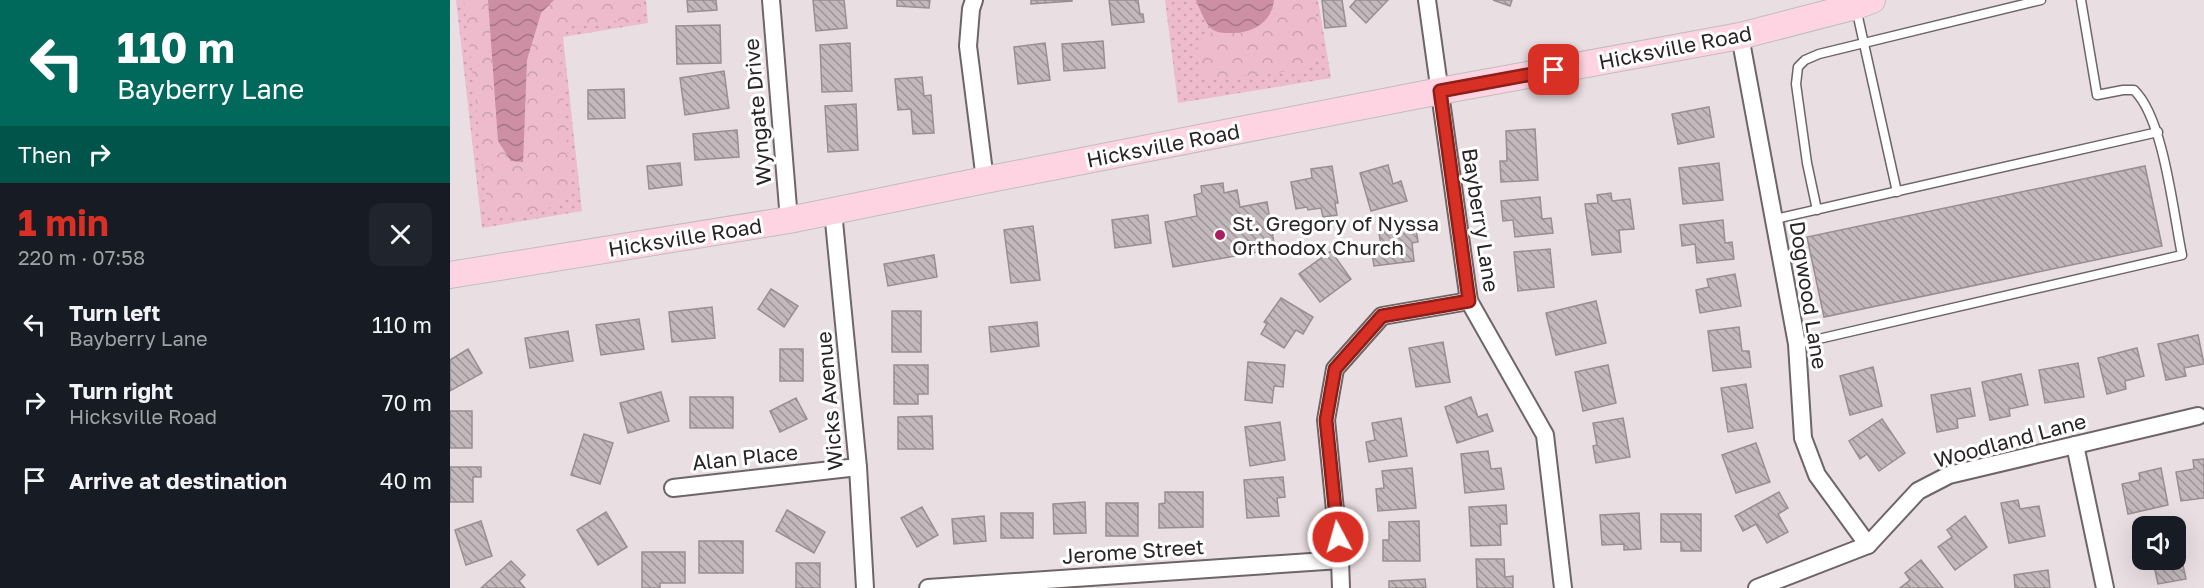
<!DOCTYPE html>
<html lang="en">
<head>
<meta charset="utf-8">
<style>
	:root { --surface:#171b24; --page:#20242c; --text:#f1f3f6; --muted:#9ea1a6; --accent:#d93025 }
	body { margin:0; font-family:"Golos Text",sans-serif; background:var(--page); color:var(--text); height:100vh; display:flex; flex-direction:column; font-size:22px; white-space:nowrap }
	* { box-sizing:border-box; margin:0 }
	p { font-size:20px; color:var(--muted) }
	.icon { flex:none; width:33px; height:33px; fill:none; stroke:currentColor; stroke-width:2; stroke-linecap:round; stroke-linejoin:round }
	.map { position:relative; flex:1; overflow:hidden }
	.panel { display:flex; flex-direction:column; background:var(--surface); width:450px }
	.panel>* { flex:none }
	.top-card { background:#00695c; color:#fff; overflow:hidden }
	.fabs { position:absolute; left:1682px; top:516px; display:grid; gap:12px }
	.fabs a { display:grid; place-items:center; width:54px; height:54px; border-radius:12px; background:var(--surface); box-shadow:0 6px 24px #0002; font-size:30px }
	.pin { position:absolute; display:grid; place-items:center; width:51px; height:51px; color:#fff; margin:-26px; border-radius:12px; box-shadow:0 3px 9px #0006 }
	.me { position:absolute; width:66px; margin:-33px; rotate:354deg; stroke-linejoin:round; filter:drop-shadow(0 0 4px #0008) }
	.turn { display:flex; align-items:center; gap:21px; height:126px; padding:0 18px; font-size:27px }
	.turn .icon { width:78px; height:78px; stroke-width:2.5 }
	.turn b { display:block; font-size:42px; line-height:51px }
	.then { display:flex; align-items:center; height:57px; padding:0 18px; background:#0003; gap:12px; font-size:22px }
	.round { display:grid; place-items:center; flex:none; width:63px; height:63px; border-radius:12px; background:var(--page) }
	.overview { display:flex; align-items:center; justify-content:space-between; height:102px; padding:0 18px }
	h1 { font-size:36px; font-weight:700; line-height:45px; color:var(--accent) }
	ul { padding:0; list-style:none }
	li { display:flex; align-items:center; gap:18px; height:78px; padding:0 18px }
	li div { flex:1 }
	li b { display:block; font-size:22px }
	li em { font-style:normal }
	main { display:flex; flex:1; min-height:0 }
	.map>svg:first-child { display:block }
	.grass { fill:url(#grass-dots) }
	.forest { fill:url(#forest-crowns) }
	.water { fill:url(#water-waves) }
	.building { fill:url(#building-back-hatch); stroke:#998e91; stroke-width:1.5 }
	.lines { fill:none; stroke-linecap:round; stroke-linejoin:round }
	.service-casing { stroke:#6e6567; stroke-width:11 }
	.minor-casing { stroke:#6e6567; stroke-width:20 }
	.primary-casing { stroke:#bfbebe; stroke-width:28 }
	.service { stroke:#fff; stroke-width:8 }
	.minor { stroke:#fff; stroke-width:16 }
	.primary { stroke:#fed4e2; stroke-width:26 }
	.route-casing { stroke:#8d1f18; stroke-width:15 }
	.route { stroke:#d93025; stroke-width:10 }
	.poi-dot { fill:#aa1f61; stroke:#fff; stroke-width:2 }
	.labels { text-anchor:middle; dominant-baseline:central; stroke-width:6; stroke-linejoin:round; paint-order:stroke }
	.street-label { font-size:21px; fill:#292526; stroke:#fff }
	.poi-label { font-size:21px; fill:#292526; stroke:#fff; text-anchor:start }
</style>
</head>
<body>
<main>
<section class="panel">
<div class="top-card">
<div class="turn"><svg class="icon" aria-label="left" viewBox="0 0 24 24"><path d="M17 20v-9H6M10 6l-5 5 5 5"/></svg><div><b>110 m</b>Bayberry Lane</div></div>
<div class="then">Then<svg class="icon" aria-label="right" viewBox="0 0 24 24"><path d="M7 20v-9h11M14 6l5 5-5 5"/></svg></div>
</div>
<div class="overview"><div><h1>1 min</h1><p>220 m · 07:58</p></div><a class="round"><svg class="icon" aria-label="close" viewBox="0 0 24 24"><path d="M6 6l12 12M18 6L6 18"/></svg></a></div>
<ul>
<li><svg class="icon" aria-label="left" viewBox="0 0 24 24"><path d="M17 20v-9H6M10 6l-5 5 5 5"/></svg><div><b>Turn left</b><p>Bayberry Lane</p></div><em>110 m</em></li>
<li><svg class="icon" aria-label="right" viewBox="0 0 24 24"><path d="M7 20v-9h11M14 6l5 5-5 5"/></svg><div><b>Turn right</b><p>Hicksville Road</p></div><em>70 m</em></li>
<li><svg class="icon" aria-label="arrive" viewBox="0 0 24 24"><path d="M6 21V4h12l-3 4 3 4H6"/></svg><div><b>Arrive at destination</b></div><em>40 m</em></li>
</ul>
</section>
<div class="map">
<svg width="1754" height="588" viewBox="0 0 1754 588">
	<defs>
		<pattern id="grass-dots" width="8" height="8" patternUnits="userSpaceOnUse" patternTransform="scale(1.5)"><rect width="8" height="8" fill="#edbbcb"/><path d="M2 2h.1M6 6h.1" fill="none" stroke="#cba1ae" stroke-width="1.8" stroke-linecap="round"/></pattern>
		<pattern id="forest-crowns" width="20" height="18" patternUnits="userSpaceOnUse" patternTransform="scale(1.5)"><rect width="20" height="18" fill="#edbbcb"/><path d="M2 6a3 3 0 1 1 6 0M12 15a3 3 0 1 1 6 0" fill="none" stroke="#cba1ae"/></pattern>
		<pattern id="water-waves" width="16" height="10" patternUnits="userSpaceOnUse" patternTransform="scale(1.5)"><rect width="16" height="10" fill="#cc8fa3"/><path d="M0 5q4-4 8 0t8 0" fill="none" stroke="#a67585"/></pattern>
		<pattern id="building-back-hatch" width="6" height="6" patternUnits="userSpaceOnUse" patternTransform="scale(1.5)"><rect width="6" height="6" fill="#c3b8bb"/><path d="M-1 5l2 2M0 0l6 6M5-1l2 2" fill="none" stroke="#9e9598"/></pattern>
	</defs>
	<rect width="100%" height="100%" fill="#e9dee1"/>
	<g class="grass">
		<polygon points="6,0 196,0 198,23 113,37 132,211 32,228"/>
		<polygon points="715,0 868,0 881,78 728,103"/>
	</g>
	<g class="forest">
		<path d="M14,0H38L48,141L73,162L77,60L91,13L104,0H191V9L181,20L125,24L113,33L110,55L121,194C100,213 74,214 46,217L38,210Z"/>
		<path d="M824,0H863L869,31L868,57L852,70L761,79L752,73L744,51L753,38L763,31C789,37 820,31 824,0Z"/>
	</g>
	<g class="water">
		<polygon points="38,0 104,0 91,13 77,60 73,162 61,161 48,141"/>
		<path d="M746,0H824C821,24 802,33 780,33C774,33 767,33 762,29C754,22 750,9 746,0Z"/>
	</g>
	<g class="building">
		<polygon points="237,0 266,0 267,10 238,12"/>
		<polygon points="363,0 394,0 397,28 366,31"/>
		<polygon points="447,0 480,0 479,8 447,6"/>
		<polygon points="581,0 622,0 622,1 581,4"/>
		<polygon points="659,0 688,0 690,14 693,14 694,22 662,25"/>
		<polygon points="872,0 892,0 896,26 875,28"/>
		<polygon points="906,0 938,0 916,23 900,7"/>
		<polygon points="1043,0 1062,0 1060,6"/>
		<polygon points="270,25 271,63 227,64 226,26"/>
		<polygon points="653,41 655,68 614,71 612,44"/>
		<polygon points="400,43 402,91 372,92 370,45"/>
		<polygon points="595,43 600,80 568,84 564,47"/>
		<polygon points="274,71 279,108 235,115 230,78"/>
		<polygon points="472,77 474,96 481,95 484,133 463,134 461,109 448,110 445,79"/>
		<polygon points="174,89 175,118 138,119 138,90"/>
		<polygon points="406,104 408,150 378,152 375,106"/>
		<polygon points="1259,107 1264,137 1228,144 1222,114"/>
		<polygon points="1085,129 1088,180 1051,182 1050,161 1057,161 1056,131"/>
		<polygon points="287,130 289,157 245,160 243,134"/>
		<polygon points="230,163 232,185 199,189 197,166"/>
		<polygon points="1269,163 1273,200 1233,204 1229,168"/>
		<polygon points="938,165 943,184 951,181 957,201 921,211 910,173"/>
		<polygon points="882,166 888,203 885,203 887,215 873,217 871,208 858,210 857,207 846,209 841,182 862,178 861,169"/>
		<polygon points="1695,166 1712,246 1374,317 1357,237"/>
		<polygon points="773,183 774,193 787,190 790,207 817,202 825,249 723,267 715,222 747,216 744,195 752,193 751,186"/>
		<polygon points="1161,193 1162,201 1180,199 1184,229 1169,230 1171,252 1142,255 1135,204 1148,203 1147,195"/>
		<polygon points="1090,197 1092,219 1101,218 1103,233 1065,237 1063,220 1053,221 1051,201"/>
		<polygon points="698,215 701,243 665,248 662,220"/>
		<polygon points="1273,220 1275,243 1282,242 1284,259 1247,263 1245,244 1232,246 1230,225"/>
		<polygon points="965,222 968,242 962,243 964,261 924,266 922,253 932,252 928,227"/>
		<polygon points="583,226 590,280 561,283 554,230"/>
		<polygon points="1100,249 1104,287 1068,291 1064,252"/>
		<polygon points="881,251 901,279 870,302 849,274"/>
		<polygon points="484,255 487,277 438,286 434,264"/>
		<polygon points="1285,274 1291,306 1250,313 1246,290 1259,287 1257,279"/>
		<polygon points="321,289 348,306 334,327 308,309"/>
		<polygon points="831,298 863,317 853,334 846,330 834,348 811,334 817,324 814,322"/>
		<polygon points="1146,301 1156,343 1106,355 1096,313"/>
		<polygon points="262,307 265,338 222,342 219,312"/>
		<rect x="442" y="311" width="29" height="41"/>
		<polygon points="189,319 194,349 151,355 146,325"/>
		<polygon points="587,322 589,346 541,352 539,327"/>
		<polygon points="1289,327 1292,351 1299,351 1301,367 1263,371 1258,331"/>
		<polygon points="118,331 123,361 80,368 75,338"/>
		<polygon points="1748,335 1754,364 1734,368 1736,376 1716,380 1708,344"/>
		<polygon points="993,342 1000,382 966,387 959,348"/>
		<polygon points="1687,348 1694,376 1675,381 1676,389 1657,394 1648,358"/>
		<polygon points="18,349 32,373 0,391 0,360"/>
		<rect x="330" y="349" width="23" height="32"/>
		<polygon points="798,362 835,365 833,387 824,386 822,403 795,400"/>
		<polygon points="1628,363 1634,397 1595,403 1589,370"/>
		<polygon points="444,365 478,365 478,394 468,394 468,404 444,404"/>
		<polygon points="1158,365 1166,403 1133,411 1125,372"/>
		<polygon points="1423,367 1432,406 1400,415 1390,376"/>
		<polygon points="1571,374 1578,405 1559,409 1560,416 1540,420 1532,382"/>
		<polygon points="1296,384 1303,428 1278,432 1271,388"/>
		<polygon points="1520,388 1525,416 1507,419 1508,428 1487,432 1481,395"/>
		<polygon points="211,392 219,421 178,433 170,403"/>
		<rect x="240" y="397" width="43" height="31"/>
		<polygon points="1021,397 1028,417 1037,414 1043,431 1007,443 995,407"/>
		<polygon points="346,398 357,419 330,432 320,411"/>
		<rect x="0" y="411" width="22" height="37"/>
		<polygon points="482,416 483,449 448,449 448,417"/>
		<polygon points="951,418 957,456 919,462 916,442 925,440 922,423"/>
		<polygon points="1173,418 1180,457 1146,463 1143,446 1147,445 1143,423"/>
		<polygon points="1432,419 1455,453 1429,471 1417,454 1410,459 1399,441"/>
		<polygon points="830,422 835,460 800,466 795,427"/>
		<polygon points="134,434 163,443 150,484 121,475"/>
		<polygon points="1306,443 1320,482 1286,493 1272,455"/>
		<polygon points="1038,451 1041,469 1051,468 1054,489 1015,493 1011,454"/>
		<polygon points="1754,459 1754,498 1731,501 1726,472 1744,469 1743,460"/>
		<polygon points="0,467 31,467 31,477 23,477 23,502 0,502"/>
		<polygon points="962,468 966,508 928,511 926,489 934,488 932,471"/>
		<polygon points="1711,468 1718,505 1678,514 1672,484 1690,480 1689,473"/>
		<polygon points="833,477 835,497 827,498 829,516 797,518 794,480"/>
		<polygon points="715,492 753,492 753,527 709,528 709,504 715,503"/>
		<polygon points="1329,492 1338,508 1328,514 1338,532 1317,543 1306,524 1293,531 1285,516"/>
		<polygon points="1568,500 1570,509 1589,506 1595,536 1559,543 1551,503"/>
		<polygon points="635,502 636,533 604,534 603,504"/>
		<rect x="656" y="503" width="32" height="33"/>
		<polygon points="1056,505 1057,524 1050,524 1051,545 1021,546 1019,507"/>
		<polygon points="472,507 488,535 467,547 451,518"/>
		<polygon points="337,510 375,532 364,553 326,531"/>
		<polygon points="156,512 177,547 148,565 127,530"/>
		<rect x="551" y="513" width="32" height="25"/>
		<polygon points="1189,513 1191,549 1174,550 1174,544 1152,545 1150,515"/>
		<polygon points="1211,514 1251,514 1251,551 1231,551 1231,542 1211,542"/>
		<polygon points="534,516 536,541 504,544 502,519"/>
		<polygon points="1515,516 1537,547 1505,570 1488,547 1502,537 1497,530"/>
		<polygon points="31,521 42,556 16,565 5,530"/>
		<polygon points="969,521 970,561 933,561 933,540 939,540 939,522"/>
		<polygon points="1727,538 1736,579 1708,584 1704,566 1695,568 1693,560 1725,560 1725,539"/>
		<rect x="249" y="541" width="44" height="32"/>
		<polygon points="192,552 235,552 235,583 210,583 210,588 192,588"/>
		<polygon points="1026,559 1054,559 1055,577 1063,576 1063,588 1027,588"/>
		<polygon points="1471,560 1493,588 1450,588 1460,580 1455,573"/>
		<polygon points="61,561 75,575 69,581 75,588 31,588"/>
		<rect x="346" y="563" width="24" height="25"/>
		<polygon points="1598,570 1600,588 1565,588 1564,575"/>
		<polygon points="975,579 976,588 939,588 939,581"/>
	</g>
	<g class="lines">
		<g class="service-casing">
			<g id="service">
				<polyline points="1406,8 1447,192"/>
				<polyline points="1367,210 1357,163 1346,84 1348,67 1355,60 1369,54 1591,0"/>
				<polyline points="1325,219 1708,132"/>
				<path d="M1347,344L1732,255C1723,212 1714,119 1684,90H1673L1647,95L1631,0"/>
			</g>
		</g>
		<g class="minor-casing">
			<g id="minor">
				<polyline points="321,0 339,220"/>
				<polyline points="524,0 521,9 518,46 535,180"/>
				<polyline points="977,0 1019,301 1095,435 1113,588"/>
				<polyline points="1290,36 1347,344 1353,438 1367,475 1418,545"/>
				<polyline points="383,211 408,467 415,588"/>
				<polyline points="1625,445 1655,588"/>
				<polyline points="223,488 408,467"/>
				<polyline points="478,588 890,560"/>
				<polyline points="891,588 890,560 876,420 885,369 932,316 1019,301"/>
				<polyline points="1307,588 1418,545 1468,491 1499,475 1748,416"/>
			</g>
		</g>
		<g class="primary-casing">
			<polyline id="primary" points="0,275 339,220 535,180 990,91 1290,36 1406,6 1422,0"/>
		</g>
		<use href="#service" class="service"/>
		<use href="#minor" class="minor"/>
		<use href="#primary" class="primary"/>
	</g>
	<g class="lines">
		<g class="route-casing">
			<polyline id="route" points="888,537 876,420 885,369 932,316 1019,301 990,91 1104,70"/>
		</g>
		<use href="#route" class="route"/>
	</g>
	<circle class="poi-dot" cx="770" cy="235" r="6"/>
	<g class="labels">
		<g class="street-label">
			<text transform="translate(1225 47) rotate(-11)">Hicksville Road</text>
			<text transform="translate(307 112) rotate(-95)">Wyngate Drive</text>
			<text transform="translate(713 145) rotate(-11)">Hicksville Road</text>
			<text transform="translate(1031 220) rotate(81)">Bayberry Lane</text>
			<text transform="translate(235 237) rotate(-9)">Hicksville Road</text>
			<text transform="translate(1359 295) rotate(81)">Dogwood Lane</text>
			<text transform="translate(379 401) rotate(-95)">Wicks Avenue</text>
			<text transform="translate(1560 440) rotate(-15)">Woodland Lane</text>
			<text transform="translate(295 457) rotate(-6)">Alan Place</text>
			<text transform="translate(683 551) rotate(-4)">Jerome Street</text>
		</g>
		<g class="poi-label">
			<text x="782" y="223">St. Gregory of Nyssa<tspan x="782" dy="24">Orthodox Church</tspan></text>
		</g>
	</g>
</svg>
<div class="fabs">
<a><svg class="icon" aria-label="sound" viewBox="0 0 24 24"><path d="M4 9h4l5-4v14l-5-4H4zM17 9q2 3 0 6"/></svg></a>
</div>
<div class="pin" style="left:1104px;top:70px;background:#d93025"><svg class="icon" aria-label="arrive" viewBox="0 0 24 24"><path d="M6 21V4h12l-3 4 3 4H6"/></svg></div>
<svg class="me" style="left:888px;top:537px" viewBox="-20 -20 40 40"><circle r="17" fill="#d93025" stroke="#fff" stroke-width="3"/><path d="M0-11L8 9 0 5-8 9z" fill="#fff"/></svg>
</div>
</main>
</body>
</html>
